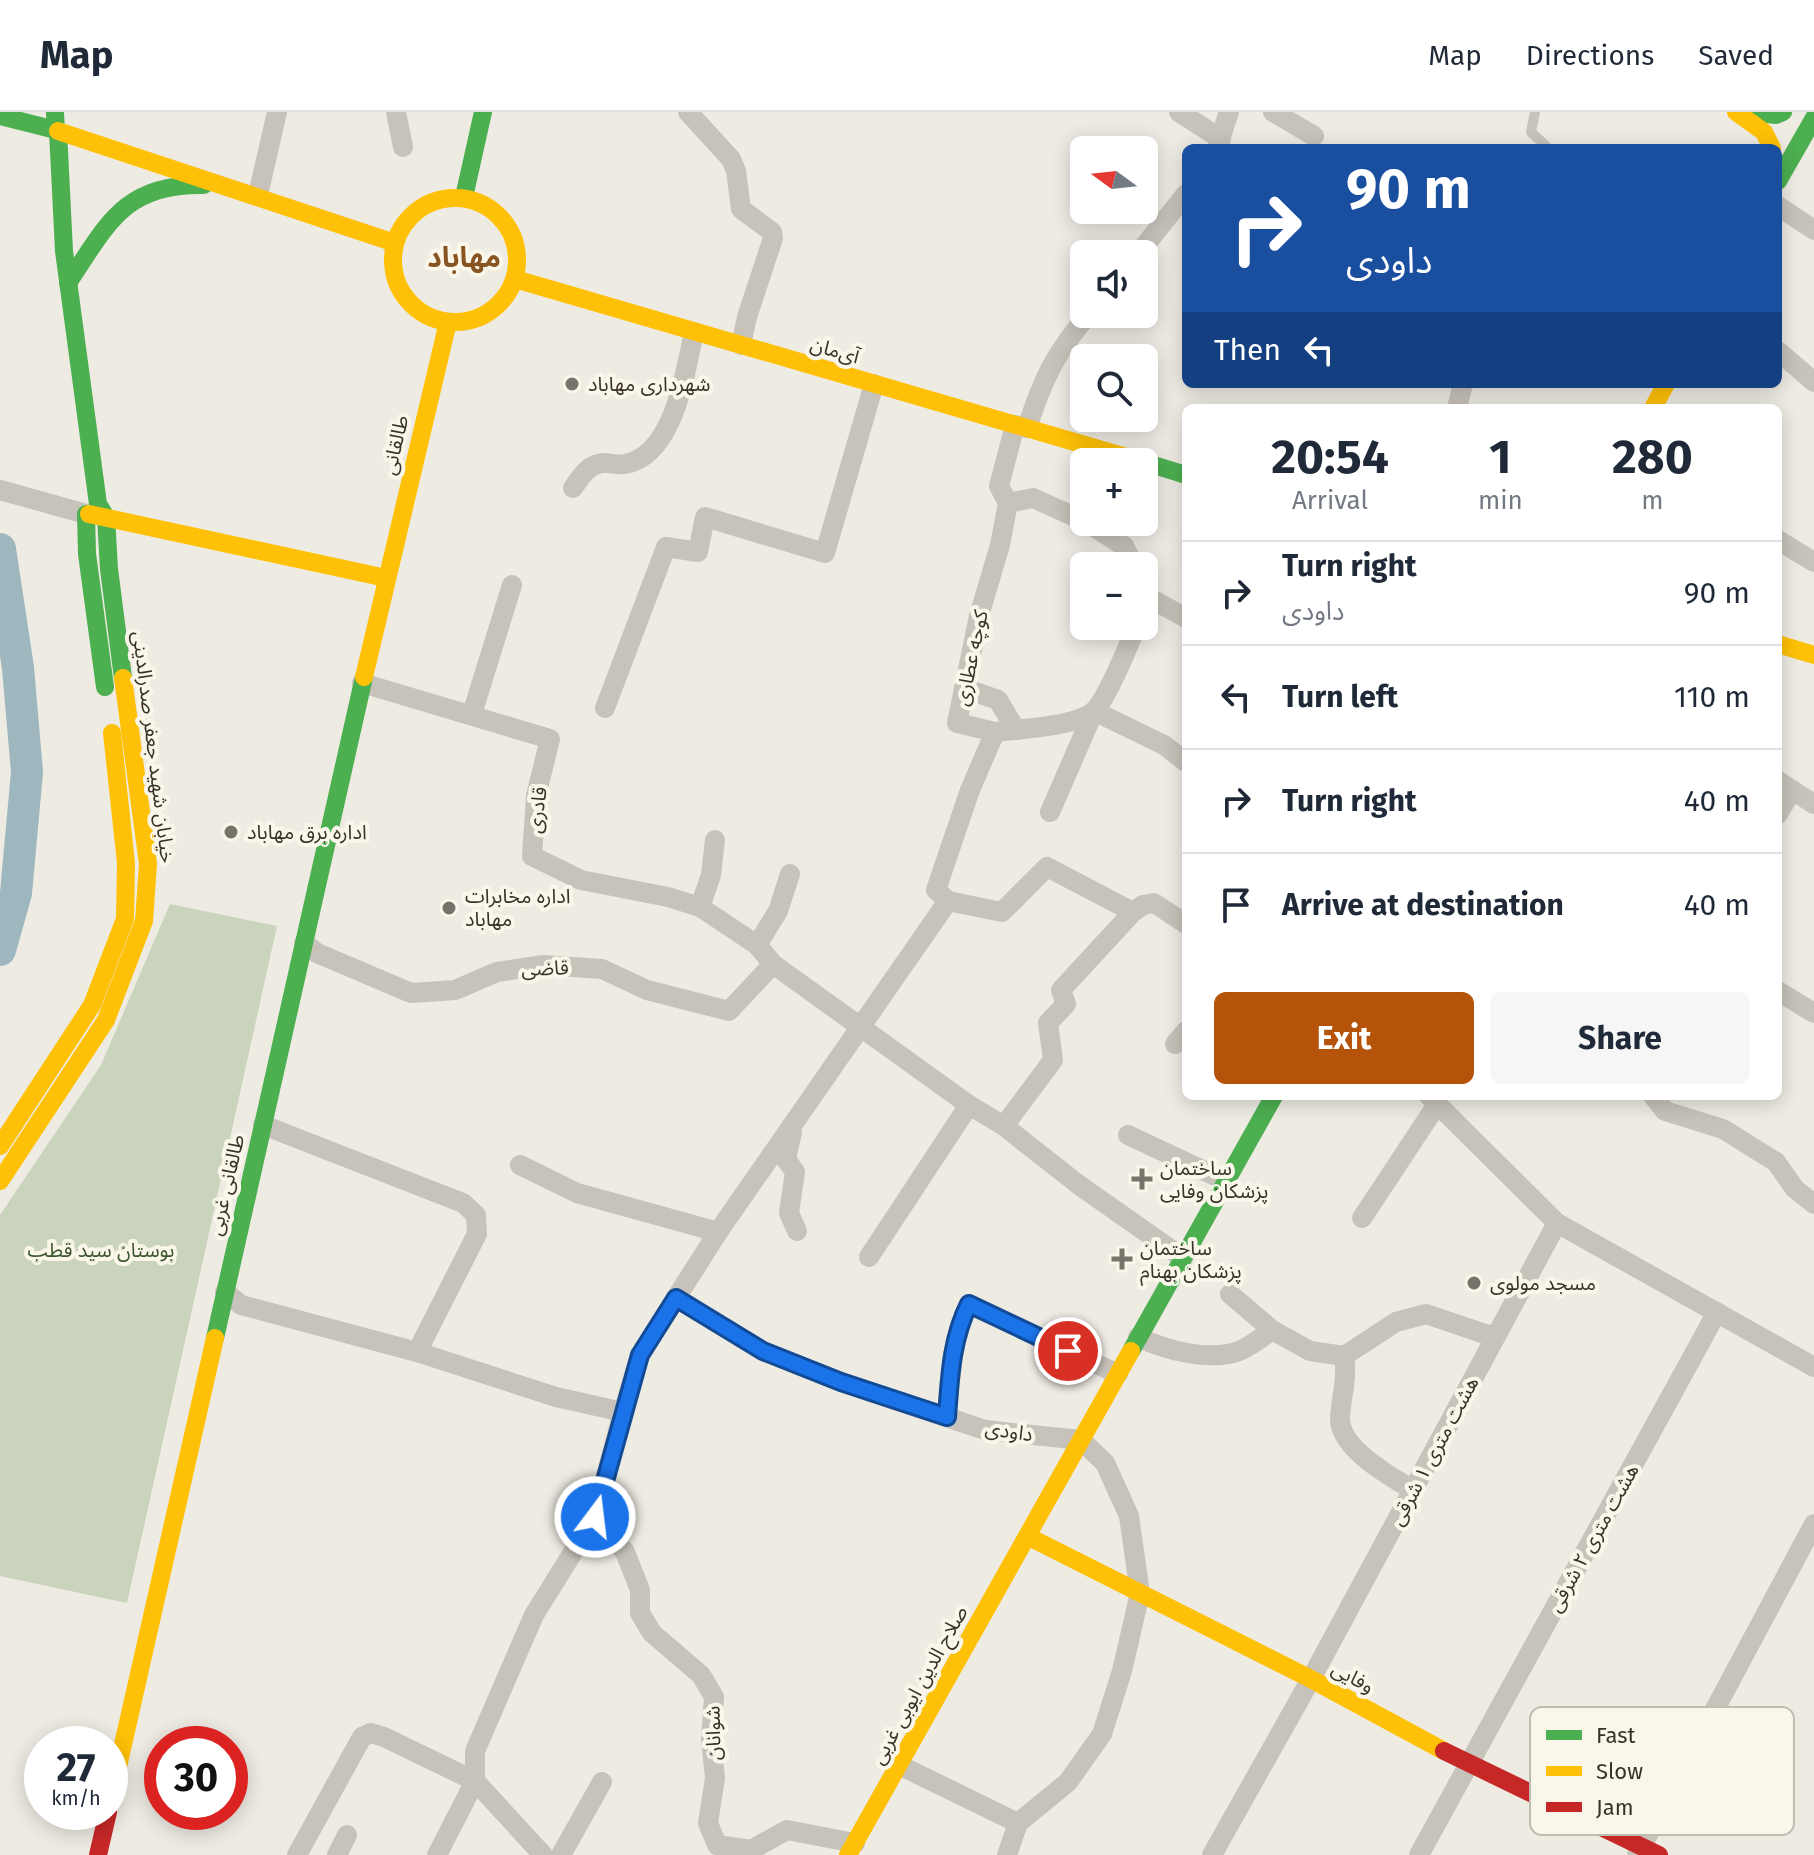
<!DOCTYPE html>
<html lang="en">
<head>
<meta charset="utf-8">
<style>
	:root { --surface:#fff; --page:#f6f6f7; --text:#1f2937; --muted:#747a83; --line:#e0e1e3; --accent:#b45309 }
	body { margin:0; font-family:"Fira Sans","Noto Sans Arabic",sans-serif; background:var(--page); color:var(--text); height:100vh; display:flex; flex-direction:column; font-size:30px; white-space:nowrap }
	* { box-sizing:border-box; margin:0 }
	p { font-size:26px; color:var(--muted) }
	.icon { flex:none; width:44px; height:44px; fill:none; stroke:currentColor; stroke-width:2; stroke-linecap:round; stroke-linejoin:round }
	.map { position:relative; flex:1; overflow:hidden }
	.sheet { position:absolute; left:1182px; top:292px; width:600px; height:696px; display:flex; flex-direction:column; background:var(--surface); border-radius:12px; box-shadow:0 4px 20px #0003 }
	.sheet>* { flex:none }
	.top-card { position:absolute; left:1182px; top:32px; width:600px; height:244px; border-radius:12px; box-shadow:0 4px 20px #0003; background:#1a4fa0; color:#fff; overflow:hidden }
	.needle { width:52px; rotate:285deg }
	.fabs { position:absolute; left:1070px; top:24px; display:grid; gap:16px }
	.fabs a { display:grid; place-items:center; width:88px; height:88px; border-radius:12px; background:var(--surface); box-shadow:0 4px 20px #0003; font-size:40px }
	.speed { position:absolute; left:24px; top:1614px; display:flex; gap:16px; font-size:40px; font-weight:700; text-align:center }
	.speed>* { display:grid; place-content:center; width:104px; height:104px; border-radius:50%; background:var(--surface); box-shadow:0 4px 20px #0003; line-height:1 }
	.speed small { font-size:20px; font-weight:400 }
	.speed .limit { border:12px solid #d22; background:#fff; color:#111 }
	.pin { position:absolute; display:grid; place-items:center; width:68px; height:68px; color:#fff; margin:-34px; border:4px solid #fff; border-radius:50%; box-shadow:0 2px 8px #0007 }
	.me { position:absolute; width:88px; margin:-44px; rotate:15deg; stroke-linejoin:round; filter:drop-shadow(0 0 6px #0008) }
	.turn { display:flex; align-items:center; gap:28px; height:168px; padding:0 32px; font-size:36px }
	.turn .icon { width:104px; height:104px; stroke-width:2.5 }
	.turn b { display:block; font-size:56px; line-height:68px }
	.then { display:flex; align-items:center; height:76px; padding:0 32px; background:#0003; gap:16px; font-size:30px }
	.eta { display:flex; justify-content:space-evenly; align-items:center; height:136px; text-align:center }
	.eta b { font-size:48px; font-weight:700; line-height:56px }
	.action { display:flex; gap:16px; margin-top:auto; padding:16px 32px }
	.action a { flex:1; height:92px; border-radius:12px; background:var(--accent); color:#fff; font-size:32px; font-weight:700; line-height:92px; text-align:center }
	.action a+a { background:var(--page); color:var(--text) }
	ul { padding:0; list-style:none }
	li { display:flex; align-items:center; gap:24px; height:104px; padding:0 32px; border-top:2px solid var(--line) }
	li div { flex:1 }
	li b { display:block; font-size:30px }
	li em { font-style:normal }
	header { display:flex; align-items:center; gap:48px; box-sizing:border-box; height:112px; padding:0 40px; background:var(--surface); border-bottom:2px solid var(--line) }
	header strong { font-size:38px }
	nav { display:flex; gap:44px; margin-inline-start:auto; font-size:28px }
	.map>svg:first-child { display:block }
	.green { fill:#cad4bc }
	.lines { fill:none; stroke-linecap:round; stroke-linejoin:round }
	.river { stroke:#9eb7bf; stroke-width:32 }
	.lane { stroke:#c7c3bb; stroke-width:10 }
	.street { stroke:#c7c3bb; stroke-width:20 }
	.fast { stroke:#4caf50; stroke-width:18 }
	.slow { stroke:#ffc107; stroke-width:18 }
	.jam { stroke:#c62828; stroke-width:18 }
	.route-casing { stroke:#114b97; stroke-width:20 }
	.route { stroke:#1a73e8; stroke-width:14 }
	.poi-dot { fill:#78736a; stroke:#faf7ea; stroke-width:3 }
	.labels { text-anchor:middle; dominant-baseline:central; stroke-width:8; stroke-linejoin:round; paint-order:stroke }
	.street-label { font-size:20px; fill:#383229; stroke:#faf7ea }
	.poi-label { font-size:20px; fill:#383229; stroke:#faf7ea; text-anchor:start }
	.park-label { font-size:20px; fill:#3d562d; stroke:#faf7ea }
	.district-label { font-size:28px; font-weight:bold; fill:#875422; stroke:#faf7ea }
	.key { fill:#faf7ea; stroke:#c0bcb0; stroke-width:2 }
	.key-label { font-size:22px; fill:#383229 }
</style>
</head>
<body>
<header>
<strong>Map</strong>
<nav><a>Map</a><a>Directions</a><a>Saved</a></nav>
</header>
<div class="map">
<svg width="1814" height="1743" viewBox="0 0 1814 1743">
	<rect width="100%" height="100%" fill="#eeebe3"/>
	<polygon class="green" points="170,792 277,814 127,1491 0,1464 0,1103 101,953"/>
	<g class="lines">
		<polyline class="river" points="0,437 18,556 27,660 16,781 0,838"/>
		<polyline class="lane" points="1535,0 1531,20 1548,36"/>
		<g class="street">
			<polyline points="396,0 403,35"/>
			<polyline points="688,0 731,47 736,59 741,97 772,120 773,126 747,205 741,233"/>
			<polyline points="1179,0 1221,27"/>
			<polyline points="1273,0 1314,24"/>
			<polyline points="1217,36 1229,0"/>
			<polyline points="258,83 277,0"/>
			<polyline points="1778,94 1814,118"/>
			<polyline points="1138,142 1186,82"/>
			<polyline points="1778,239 1814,270"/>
			<polyline points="1457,296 1463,272"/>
			<path d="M1027,316C1043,267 1055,241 1089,202"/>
			<path d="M573,376C581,364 590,350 606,351C612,352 619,353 625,352C674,343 685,261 694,220"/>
			<polyline points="0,378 86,402"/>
			<polyline points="1008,391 1033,386 1084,409"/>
			<polyline points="1086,410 1124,434 1134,454"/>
			<polyline points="1778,428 1814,450"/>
			<polyline points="1148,485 1186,506"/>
			<polyline points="362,571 550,627 536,684 532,744 581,768 668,785 700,795 757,833 773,852 969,993 1004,1014 1079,1073 1183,1146"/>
			<polyline points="964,576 998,588 1016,618"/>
			<polyline points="605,596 666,435 698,440 705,405 825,441 874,272"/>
			<polyline points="472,602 512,473"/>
			<path d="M995,620C1020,617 1074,615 1094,599C1106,588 1130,531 1136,514"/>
			<polyline points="1778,669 1814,692"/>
			<polyline points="1050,700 1094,599 1164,633 1186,650"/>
			<polyline points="1778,702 1792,678"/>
			<polyline points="948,789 936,778 970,678 995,620 957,611 979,504 1000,433 1008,391 999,374 1015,313"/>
			<polyline points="700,795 711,763 715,728"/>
			<polyline points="1133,800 1143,793 1154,791 1186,812"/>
			<polyline points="304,831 317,841 411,881 455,878 497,860 543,853 602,857 647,878 729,899 773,852"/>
			<polyline points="757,833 778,799 790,762"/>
			<polyline points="1778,879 1814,901"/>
			<polyline points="1175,932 1186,919"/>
			<polyline points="1429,984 1557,1111 1814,1255"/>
			<polyline points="1653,984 1665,999 1723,1017 1776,1050 1795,1077 1814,1092"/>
			<polyline points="263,1013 463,1091 476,1103 477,1122 417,1240"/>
			<polyline points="792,1020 786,1047 795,1060 789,1101 797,1119"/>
			<polyline points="1128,1023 1226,1069"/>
			<polyline points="520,1053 577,1081 718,1120"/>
			<polyline points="1362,1106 1438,991"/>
			<polyline points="869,1145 969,993"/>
			<polyline points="225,1180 241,1193 417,1240 556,1285 623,1300 595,1405 534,1503 475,1639 475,1669 384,1625 371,1621 362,1625 297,1743"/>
			<polyline points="1230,1182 1272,1218"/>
			<polyline points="676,1186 763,1239 841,1270 985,1318 1081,1328 1105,1351 1129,1404 1140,1481 1122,1559 1102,1622 1068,1670 1018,1711 1007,1743"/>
			<path d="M1138,1225C1165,1238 1209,1250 1239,1239C1250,1235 1262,1225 1272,1218L1310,1239L1344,1244"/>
			<polyline points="623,1300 640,1243 718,1120 948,789 1002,800 1047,755 1133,800 1061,878 1066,892 1048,911 1053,948 1004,1014"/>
			<path d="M947,1305C950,1266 951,1228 969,1192L1118,1262"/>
			<path d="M1413,1378C1391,1365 1339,1336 1340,1306C1341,1284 1348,1267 1344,1244L1396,1210L1426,1202L1494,1225"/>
			<polyline points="595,1405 625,1440 640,1478 640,1501 652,1521 701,1563 714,1585 711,1627 715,1666 708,1711 717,1733 751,1738 787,1718 855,1731"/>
			<polyline points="899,1653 1018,1711"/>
			<polyline points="337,1743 347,1723"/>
			<polyline points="437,1743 475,1669 543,1743"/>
			<polyline points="561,1743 602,1670"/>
			<polyline points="1212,1743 1311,1567 1557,1111"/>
			<polyline points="1419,1743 1717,1200"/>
			<polyline points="1637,1743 1814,1412"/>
		</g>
		<g class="fast">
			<polyline points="1750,0 1776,3 1783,0"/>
			<polyline points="0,4 56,18 55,1"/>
			<polyline points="58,19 64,139 98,392 106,405 109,457 123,566"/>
			<polyline points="1778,69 1814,6"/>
			<polyline points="464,85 483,0"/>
			<path d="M68,171C107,113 124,71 204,73"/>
			<polyline points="1144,350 1186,363"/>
			<polyline points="86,402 87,442 105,575"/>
			<polyline points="215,1226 364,565"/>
			<polyline points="1131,1239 1274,984"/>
		</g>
		<g class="slow">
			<polyline points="1736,0 1764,20 1772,36"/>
			<polyline points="58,19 395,131"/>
			<circle cx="455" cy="148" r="62"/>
			<polyline points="515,167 1143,350"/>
			<polyline points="1653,296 1666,272"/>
			<polyline points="89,402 386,466"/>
			<polyline points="1778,532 1814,543"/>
			<polyline points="364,565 448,210"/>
			<polyline points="0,1034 92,893 125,807 126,751 112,621"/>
			<polyline points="0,1069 106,908 144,809 148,752 123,566"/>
			<polyline points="1027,1424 1311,1567 1444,1639"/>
			<polyline points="110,1690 215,1226"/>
			<polyline points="848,1743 1131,1239"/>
		</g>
		<g class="jam">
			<polyline points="1444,1639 1659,1743"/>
			<polyline points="98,1743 108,1700"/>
		</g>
	</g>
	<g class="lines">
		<g class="route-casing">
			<path id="route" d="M595,1405L640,1243L676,1186L763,1239L841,1270L947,1305C950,1266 951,1228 969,1192L1068,1239"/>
		</g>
		<use href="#route" class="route"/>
	</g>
	<g class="poi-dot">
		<circle cx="572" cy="272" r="8"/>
		<circle cx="231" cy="720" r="8"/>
		<circle cx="449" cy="796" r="8"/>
		<path d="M1138 1055h8v8h8v8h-8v8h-8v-8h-8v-8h8z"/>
		<path d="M1118 1135h8v8h8v8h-8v8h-8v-8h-8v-8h8z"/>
		<circle cx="1474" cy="1171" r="8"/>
	</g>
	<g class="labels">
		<g class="street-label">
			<text transform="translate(835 238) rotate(16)">آی‌مان</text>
			<text transform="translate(395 333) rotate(-77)">طالقانی</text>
			<text transform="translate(971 546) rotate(-78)">کوچه عطاری</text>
			<text transform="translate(154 635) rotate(83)">خیابان شهید جعفر صدرالدینی</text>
			<text transform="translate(537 698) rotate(-83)">قادری</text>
			<text transform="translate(545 856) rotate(-2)">قاضی</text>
			<text transform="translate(226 1073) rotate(-77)">طالقانی غربی</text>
			<text transform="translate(1009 1319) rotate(8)">داودی</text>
			<text transform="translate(1434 1339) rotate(-62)">هشت متری ۱ شرقی</text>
			<text transform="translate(1593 1426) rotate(-61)">هشت متری ۲ شرقی</text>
			<text transform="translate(1353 1565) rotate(28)">وفایی</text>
			<text transform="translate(919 1573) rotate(-61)">صلاح الدین ایوبی غربی</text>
			<text transform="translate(713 1621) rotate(-91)">شوانان</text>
		</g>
		<g class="poi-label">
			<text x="588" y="272">شهرداری مهاباد</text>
			<text x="247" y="720">اداره برق مهاباد</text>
			<text x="465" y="784">اداره مخابرات<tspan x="465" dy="23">مهاباد</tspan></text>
			<text x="1160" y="1056">ساختمان<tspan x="1160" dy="23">پزشکان وفایی</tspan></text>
			<text x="1140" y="1136">ساختمان<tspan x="1140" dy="23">پزشکان بهنام</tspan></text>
			<text x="1490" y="1171">مسجد مولوی</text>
		</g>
		<g class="park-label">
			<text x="101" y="1138">بوستان سید قطب</text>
		</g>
		<g class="district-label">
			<text x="464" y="145">مهاباد</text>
		</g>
	</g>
	<rect x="1530" y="1595" width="264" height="128" rx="12" class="key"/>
	<rect x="1546" y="1618" width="36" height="10" fill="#4caf50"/>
	<rect x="1546" y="1654" width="36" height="10" fill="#ffc107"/>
	<rect x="1546" y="1690" width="36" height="10" fill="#c62828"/>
	<g class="key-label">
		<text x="1596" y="1631">Fast</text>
		<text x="1596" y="1667">Slow</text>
		<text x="1596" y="1703">Jam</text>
	</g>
</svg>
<div class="fabs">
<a><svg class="needle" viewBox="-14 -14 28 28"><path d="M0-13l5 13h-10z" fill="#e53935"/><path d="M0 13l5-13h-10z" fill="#747a83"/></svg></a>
<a><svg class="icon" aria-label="sound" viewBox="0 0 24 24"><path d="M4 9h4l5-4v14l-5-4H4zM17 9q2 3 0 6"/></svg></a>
<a><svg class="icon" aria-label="search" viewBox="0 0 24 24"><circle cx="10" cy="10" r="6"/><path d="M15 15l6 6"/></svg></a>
<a>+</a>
<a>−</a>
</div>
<div class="speed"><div>27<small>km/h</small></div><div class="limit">30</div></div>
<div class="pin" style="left:1068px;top:1239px;background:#d93025"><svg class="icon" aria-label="arrive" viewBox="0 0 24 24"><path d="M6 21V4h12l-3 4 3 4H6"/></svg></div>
<svg class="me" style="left:595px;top:1405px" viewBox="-20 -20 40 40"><circle r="17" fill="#1a73e8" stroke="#fff" stroke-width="3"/><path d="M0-11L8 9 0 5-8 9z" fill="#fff"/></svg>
<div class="top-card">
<div class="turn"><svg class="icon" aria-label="right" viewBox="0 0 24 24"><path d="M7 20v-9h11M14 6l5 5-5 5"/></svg><div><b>90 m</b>داودی</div></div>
<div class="then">Then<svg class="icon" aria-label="left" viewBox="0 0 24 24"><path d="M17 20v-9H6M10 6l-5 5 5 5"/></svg></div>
</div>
<section class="sheet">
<div class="eta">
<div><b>20:54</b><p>Arrival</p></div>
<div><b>1</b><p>min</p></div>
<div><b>280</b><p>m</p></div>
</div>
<ul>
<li><svg class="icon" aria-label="right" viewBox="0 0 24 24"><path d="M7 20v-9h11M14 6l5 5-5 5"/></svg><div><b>Turn right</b><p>داودی</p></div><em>90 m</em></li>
<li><svg class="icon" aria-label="left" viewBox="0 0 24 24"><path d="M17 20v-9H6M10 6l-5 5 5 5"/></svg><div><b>Turn left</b></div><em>110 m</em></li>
<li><svg class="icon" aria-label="right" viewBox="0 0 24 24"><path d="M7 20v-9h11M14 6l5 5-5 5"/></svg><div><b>Turn right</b></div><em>40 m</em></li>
<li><svg class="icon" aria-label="arrive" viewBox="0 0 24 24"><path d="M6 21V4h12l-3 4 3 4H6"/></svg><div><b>Arrive at destination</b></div><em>40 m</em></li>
</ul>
<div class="action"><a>Exit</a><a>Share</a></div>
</section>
</div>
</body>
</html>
